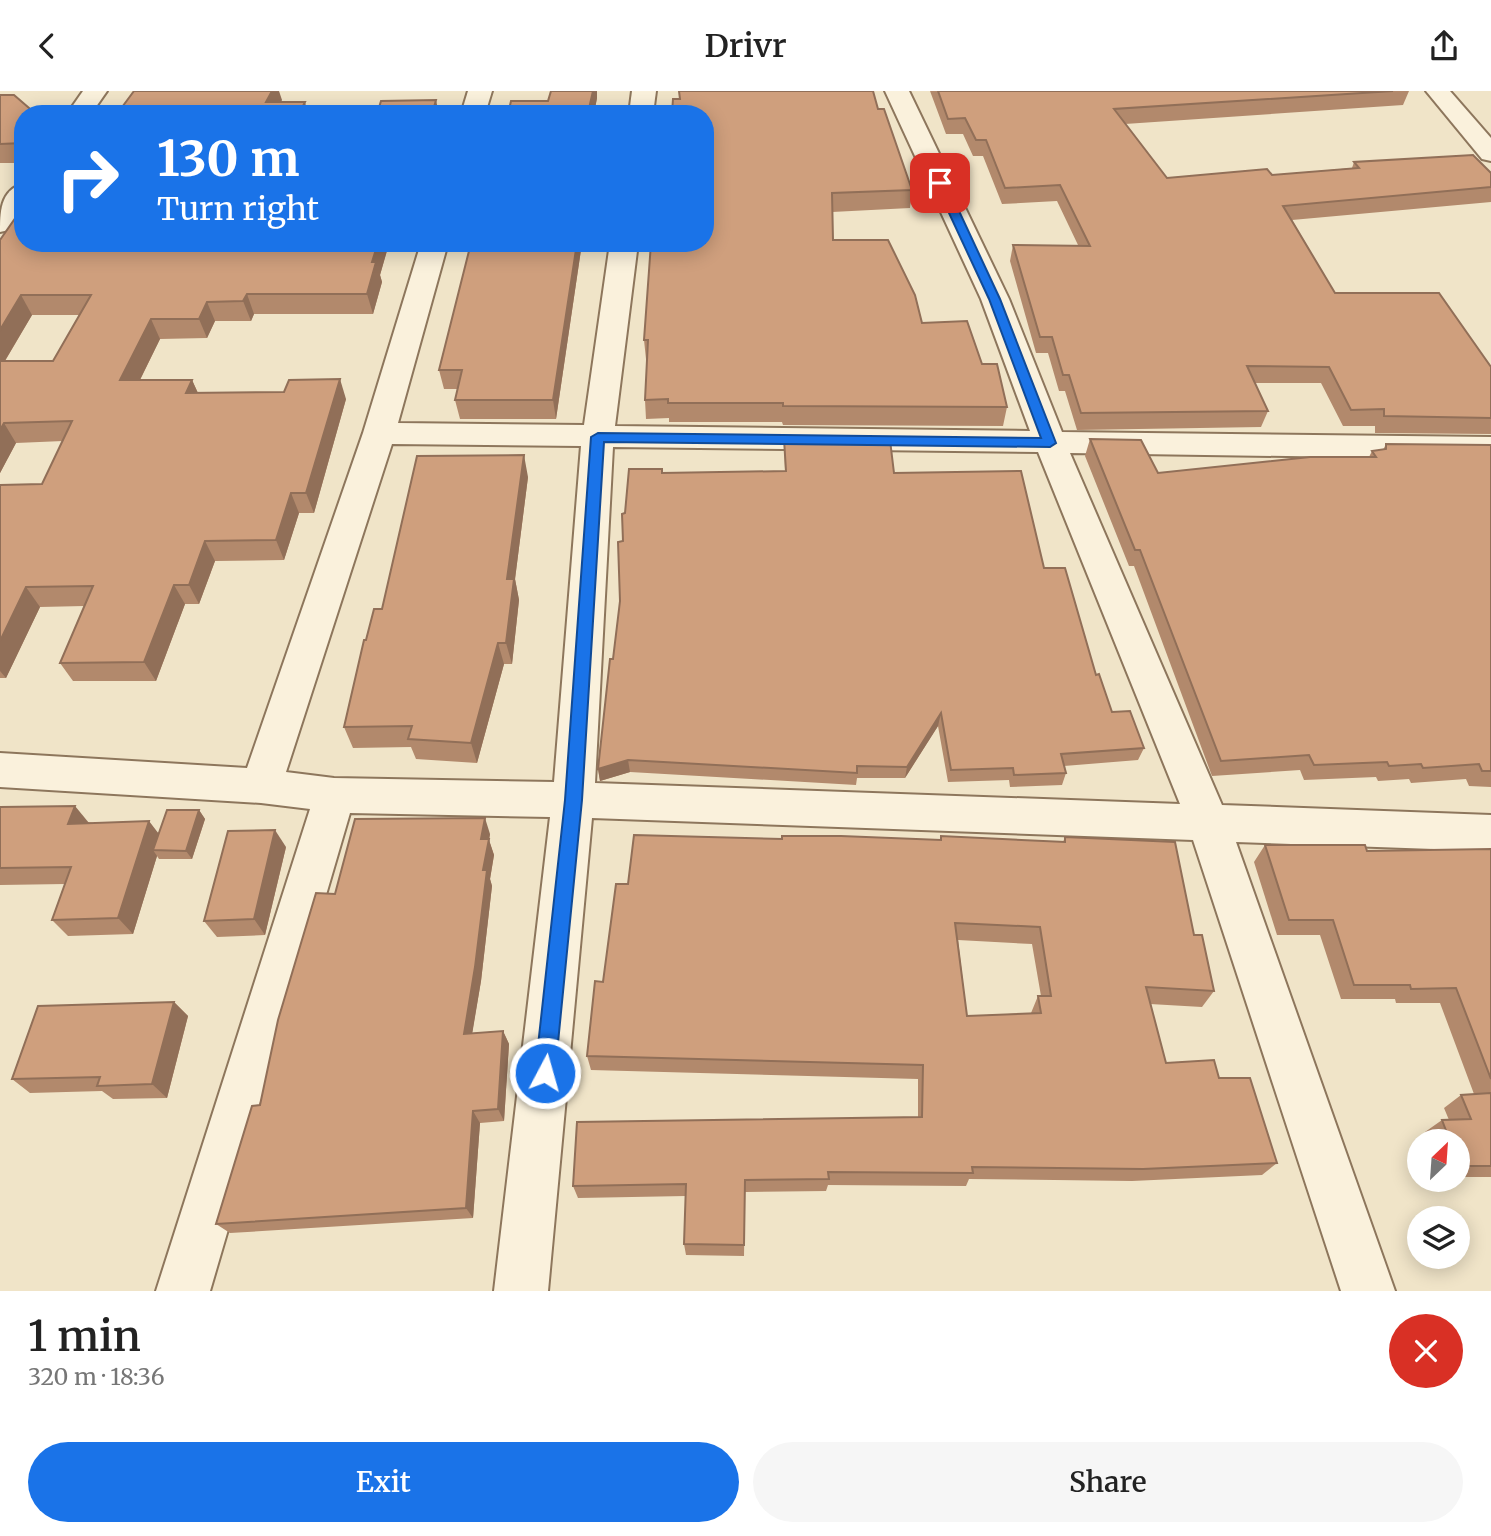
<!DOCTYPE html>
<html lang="en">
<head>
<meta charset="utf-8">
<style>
	:root { --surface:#fff; --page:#f6f6f6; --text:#222; --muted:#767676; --accent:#1a73e8 }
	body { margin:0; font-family:Merriweather,serif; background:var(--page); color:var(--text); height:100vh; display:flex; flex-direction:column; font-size:26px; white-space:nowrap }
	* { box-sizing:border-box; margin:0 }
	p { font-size:23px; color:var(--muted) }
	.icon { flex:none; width:38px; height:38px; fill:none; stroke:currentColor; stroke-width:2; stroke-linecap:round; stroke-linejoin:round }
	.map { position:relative; height:1200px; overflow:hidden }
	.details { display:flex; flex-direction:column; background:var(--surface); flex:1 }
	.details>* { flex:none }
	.top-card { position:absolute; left:14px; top:14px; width:700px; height:147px; border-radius:28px; box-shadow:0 4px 18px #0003; background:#1a73e8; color:#fff; overflow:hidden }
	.needle { width:46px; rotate:25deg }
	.tools { position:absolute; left:1407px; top:1038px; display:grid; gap:14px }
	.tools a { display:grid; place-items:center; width:63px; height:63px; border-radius:50%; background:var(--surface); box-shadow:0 4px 18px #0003; font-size:35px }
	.pin { position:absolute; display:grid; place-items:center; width:60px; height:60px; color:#fff; margin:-30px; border-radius:14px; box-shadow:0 4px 10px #0006 }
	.me { position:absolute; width:77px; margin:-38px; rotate:6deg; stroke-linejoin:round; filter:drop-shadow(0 0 5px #0008) }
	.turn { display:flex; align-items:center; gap:24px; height:147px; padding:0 28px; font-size:32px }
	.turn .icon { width:91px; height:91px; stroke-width:2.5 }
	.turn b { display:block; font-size:49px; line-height:60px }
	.round { display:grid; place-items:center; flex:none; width:74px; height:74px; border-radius:37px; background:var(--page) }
	.headline { display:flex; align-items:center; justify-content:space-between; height:119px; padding:0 28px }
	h1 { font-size:42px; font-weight:600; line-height:52px }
	.primary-button { display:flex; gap:14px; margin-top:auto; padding:14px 28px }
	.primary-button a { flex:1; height:80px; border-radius:42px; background:var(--accent); color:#fff; font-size:28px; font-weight:600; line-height:80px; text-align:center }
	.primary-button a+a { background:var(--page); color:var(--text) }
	header { display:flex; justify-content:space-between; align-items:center; height:91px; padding:0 28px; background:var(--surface); font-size:32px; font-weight:600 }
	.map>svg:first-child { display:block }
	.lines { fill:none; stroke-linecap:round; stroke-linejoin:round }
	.minor-casing { stroke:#8d765c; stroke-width:4 }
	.minor { fill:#faf1dc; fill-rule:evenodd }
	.wall { fill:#b2896c; fill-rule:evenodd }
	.shaded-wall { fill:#916f58 }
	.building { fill:#cf9f7d; stroke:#916f58; stroke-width:2; fill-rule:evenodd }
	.route { fill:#1a73e8; stroke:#114b97; stroke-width:2 }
</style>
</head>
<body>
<header><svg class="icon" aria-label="back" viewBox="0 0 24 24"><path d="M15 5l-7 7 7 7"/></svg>Drivr<svg class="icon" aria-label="share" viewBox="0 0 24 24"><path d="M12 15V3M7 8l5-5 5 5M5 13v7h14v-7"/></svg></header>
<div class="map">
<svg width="1491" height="1200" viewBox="0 0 1491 1200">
	<rect width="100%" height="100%" fill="#f0e4c8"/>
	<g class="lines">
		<g class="minor-casing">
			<g id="minor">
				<polygon points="83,0 107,0 91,23 67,23"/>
				<polygon points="468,0 492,0 485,23 461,23"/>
				<polygon points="632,0 656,0 653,23 629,23"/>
				<path d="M885,0H909L1009,208L1062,341L1491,346V368L1070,362L1222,714L1491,724V760L1236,751L1395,1200H1341L1193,749L592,727L548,1200H494L550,726L350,722L210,1200H156L310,718L261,712L0,696V662L247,677L363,342L421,152H448L398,332L584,334L610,152H638L615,335L1030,340L981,208ZM392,353L581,355L554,691L334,687L286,681ZM613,356L1038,361L1180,713L595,692Z"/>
				<polygon points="1426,0 1450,0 1491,47 1491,70 1482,68"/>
				<path d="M23,93V120L9,139L0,141C0,122 0,99 23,93Z"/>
			</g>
		</g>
		<use href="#minor" class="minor"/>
	</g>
	<g class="wall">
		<polygon points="551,0 597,0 597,7 594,22 669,23 878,18 912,99 910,117 832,121 833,149 922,232 982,273 1007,316 1003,335 783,334 782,331 669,331 669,327 646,328 645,309 647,268 646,268 644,249 705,23 508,23 548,10"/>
		<polygon points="930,0 1409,0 1403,14 1125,33 1167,87 1272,84 1352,77 1354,71 1491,82 1491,111 1292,129 1335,202 1491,276 1491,343 1375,342 1375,335 1343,335 1321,292 1255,292 1268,320 1261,336 1077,339 1065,300 1059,300 1048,262 1036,262 1010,170 1013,154 1078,154 1057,110 1002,113 983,65 973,65 963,43 946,43"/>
		<polygon points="0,4 23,23 23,72 0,72"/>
		<path d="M0,149L23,152H389L380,184L382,191L373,223H254L251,230H215L207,247L160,248L140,289H192L198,302L346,308L314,422H299L284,469L215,470L199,513H185L156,590H73L60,572L84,515L40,516L6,587H0V394L42,393L63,350L16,352L0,382ZM32,224H79L53,270H5Z"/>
		<polygon points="471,152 582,152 556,328 460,328 455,309 458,298 444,298 439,279"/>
		<polygon points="784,348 894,382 1044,477 1096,584 1112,621 1144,657 1138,669 1064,675 1066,682 1062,694 1010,696 1009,689 948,691 938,635 905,687 857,687 856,694 630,681 600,690 598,678 613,568 620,510 625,422 662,382 785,380"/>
		<polygon points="1090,348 1158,382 1369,366 1372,360 1383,359 1386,353 1491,354 1491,696 1469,695 1466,688 1411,692 1409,688 1378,690 1376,686 1304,689 1300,679 1212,685 1134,475 1129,475 1085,365"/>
		<polygon points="528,386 515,488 519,509 512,573 504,573 477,672 416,668 411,656 353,657 344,636 382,518"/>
		<polygon points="0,716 158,743 199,719 205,728 192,768 159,768 157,765 133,843 68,845 52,829 65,793 0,794"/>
		<polygon points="490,743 489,749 494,764 490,788 492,795 481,890 472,942 503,940 509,953 504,1030 480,1032 473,1127 230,1142 216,1133 335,803"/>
		<path d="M941,745L1063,751L1065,746L1194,844L1214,900L1202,916L1150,913L1166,972L1219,987L1277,1072L1262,1084L1132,1090L969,1088L966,1095L828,1094L826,1100L745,1101L744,1165L686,1164L684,1153L686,1105L578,1107L573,1095L918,1026V988L591,979L587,965L603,891L628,793L940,749ZM958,849L1032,853L1041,905H1038L1031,922L967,925Z"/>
		<polygon points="1265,754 1367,760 1491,758 1491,1086 1458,1086 1458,1050 1428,1050 1425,1041 1442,1029 1449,1029 1444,1017 1461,1004 1474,1003 1440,912 1396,912 1395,908 1341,908 1320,844 1277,844 1254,771"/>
		<polygon points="286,756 265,844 217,846 204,830"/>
		<polygon points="174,911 188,925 167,1007 113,1008 102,1000 30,1002 12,988"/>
	</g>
	<g class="shaded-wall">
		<polygon points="272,0 279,0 282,9 276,23 266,11"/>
		<polygon points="593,0 597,0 597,7 594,23 588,23"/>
		<polygon points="436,9 439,23 432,23"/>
		<polygon points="305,11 308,23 299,23"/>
		<polygon points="378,152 389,153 380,184 382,191 373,223 367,203 372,171"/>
		<polygon points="577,152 582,152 556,328 553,309"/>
		<polygon points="247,203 254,223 251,230 243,210"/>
		<polygon points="21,204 32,224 0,278 0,239"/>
		<polygon points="207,211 215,230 207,247 199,228"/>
		<polygon points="151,228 160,248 130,309 120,289"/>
		<polygon points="340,288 346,308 314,422 306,402"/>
		<polygon points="192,289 201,309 186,302"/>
		<polygon points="4,332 16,352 0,382 0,339"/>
		<polygon points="524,364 528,386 515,488 519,509 512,573 506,552 507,488"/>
		<polygon points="291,402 299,422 284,469 276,449"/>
		<polygon points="205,450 215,470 199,513 189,494"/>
		<polygon points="174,494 185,513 156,590 144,571"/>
		<polygon points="26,496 40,516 6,587 0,580 0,550"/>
		<polygon points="498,552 504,573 477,672 471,652"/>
		<polygon points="941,622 938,635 905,687 907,676"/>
		<polygon points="628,669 630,681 600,690 598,678"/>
		<polygon points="75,715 89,732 68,733"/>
		<polygon points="199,719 205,728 192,768 186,760"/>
		<polygon points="485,727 490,743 489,749 494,764 490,788 492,795 481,890 470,956 464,943 483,779 481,748"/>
		<polygon points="149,730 162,747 153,759 157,765 133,843 118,827"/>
		<polygon points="275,739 286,756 265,844 254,828"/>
		<polygon points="174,911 188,925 167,1007 152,993"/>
		<polygon points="503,940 509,953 504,1030 498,1018"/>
		<polygon points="473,1020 480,1032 473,1127 466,1117"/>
	</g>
	<g class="building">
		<polygon points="134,0 272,0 266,11 305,11 299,23 117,23"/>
		<polygon points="551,0 593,0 588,22 669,23 672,22 673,8 680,8 679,0 873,0 878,18 884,18 912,99 832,102 833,149 888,149 915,204 922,232 967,230 982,273 997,273 1007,316 783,315 783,312 668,312 668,308 645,309 648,249 644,249 651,152 705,152 705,23 508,23 511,10 548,10"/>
		<polygon points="938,0 1393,0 1114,18 1167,87 1267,78 1272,84 1359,77 1354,71 1473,64 1491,82 1491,96 1283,115 1335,202 1439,202 1491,276 1491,327 1384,325 1384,318 1351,319 1329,276 1247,275 1268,320 1081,322 1069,284 1063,284 1052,246 1040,246 1013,154 1090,155 1060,94 1005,97 986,49 976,49 965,27 948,28"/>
		<polygon points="0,4 14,4 36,23 23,23 23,52 0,53"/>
		<polygon points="436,9 432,23 377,23 381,10"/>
		<polygon points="23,116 23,152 378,152 372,171 376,171 367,203 247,203 243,210 207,211 199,228 151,228 120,289 192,289 186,302 284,301 289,289 340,288 306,402 291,402 276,449 205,450 189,494 174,494 144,571 60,572 93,495 26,496 0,550 0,394 42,393 72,330 4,332 0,339 0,270 53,270 91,204 21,204 0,239 0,149"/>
		<polygon points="471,152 577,152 553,309 455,309 462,279 439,279"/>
		<polygon points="784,348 890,349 894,382 1021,380 1044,477 1065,477 1096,584 1099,583 1112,621 1130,620 1144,657 1061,663 1066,682 1014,684 1013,677 951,679 941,622 907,676 857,675 857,682 628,669 598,678 610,568 613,568 620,510 618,451 623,450 622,423 625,422 629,378 662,378 662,382 786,380"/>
		<polygon points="1090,348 1141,349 1158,382 1310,366 1376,366 1372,360 1386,358 1386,353 1491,354 1491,680 1482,680 1479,673 1423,677 1421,673 1389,675 1387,671 1314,674 1309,664 1221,670 1140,459 1135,459"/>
		<polygon points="524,364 507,488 514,488 506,552 498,552 471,652 408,648 412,635 344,636 364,549 366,549 374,518 382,518 417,365"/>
		<polygon points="75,715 68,733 149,730 118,827 52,829 71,776 0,777 0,716"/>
		<polygon points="167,719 199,719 186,760 153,759"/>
		<polygon points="485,727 481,748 489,748 483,779 487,779 475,876 464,943 503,940 498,1018 473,1020 466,1117 216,1133 252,1015 260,1014 278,929 316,802 335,803 355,728"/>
		<polygon points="275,739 254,828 204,830 228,740"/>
		<path d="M634,744L782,748V745H841L941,749V745L1065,751V746L1175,751L1194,844H1202L1214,900L1146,896L1166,972L1214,969L1219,987H1250L1277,1072L1143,1078L972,1076L973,1082L828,1081L829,1088L745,1089L744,1154L684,1153L686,1093L573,1095L577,1031L922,1026L923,974L587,965L595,890L603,891L616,793H628ZM955,832L1040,836L1051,905H1038L1041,922L967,925Z"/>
		<polygon points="1265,754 1365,754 1367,760 1491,758 1491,988 1456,897 1411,898 1410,894 1354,894 1333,829 1289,829"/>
		<polygon points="174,911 152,993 97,995 100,986 12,988 38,915"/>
		<polygon points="1491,1002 1491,1075 1460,1075 1458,1069 1458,1050 1450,1050 1442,1029 1471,1028 1461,1004"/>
	</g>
	<polygon class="route" points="940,89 946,92 1000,208 1056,352 1050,356 604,351 582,709 555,982 552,989 545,992 538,989 535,982 565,709 591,346 598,342 1041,347 989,208 935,92"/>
</svg>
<div class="tools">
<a><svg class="needle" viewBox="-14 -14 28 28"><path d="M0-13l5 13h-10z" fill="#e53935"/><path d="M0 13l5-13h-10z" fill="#767676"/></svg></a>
<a><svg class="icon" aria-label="layers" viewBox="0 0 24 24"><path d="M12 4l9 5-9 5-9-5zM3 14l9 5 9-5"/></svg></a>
</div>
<div class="pin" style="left:940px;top:92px;background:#d93025"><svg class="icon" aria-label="arrive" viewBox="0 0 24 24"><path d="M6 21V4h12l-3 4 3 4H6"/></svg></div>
<svg class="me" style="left:545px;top:982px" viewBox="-20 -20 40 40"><circle r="17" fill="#1a73e8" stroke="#fff" stroke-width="3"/><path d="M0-11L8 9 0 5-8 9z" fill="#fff"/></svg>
<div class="top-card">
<div class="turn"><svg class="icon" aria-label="right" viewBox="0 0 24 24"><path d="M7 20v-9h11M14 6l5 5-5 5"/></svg><div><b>130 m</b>Turn right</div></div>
</div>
</div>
<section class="details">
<div class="headline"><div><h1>1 min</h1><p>320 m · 18:36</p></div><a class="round" style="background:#d93025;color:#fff"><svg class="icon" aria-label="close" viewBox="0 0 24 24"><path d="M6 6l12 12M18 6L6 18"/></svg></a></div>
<div class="primary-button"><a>Exit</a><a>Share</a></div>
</section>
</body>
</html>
